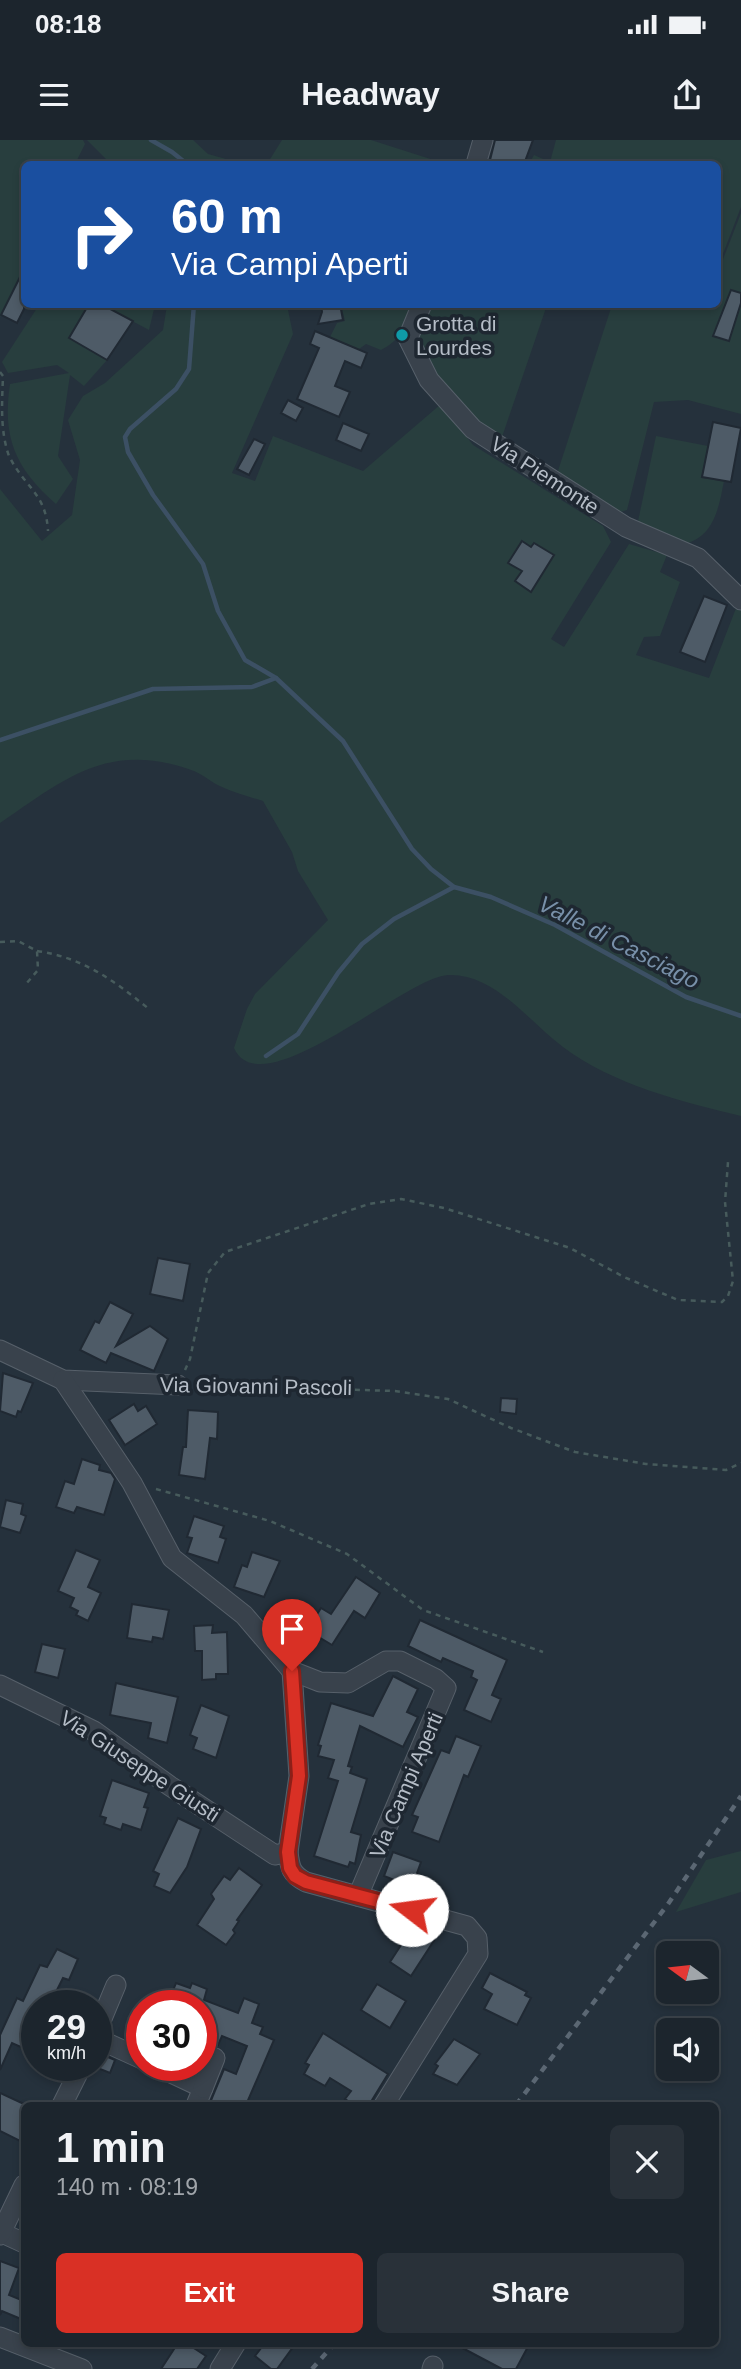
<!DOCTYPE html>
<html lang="en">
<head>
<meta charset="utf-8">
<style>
	:root { --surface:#1c252d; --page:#293139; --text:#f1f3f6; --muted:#a0a5aa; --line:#3a4249; --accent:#d93025 }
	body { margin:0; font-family:Helvetica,sans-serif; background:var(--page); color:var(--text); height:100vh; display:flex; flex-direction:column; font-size:26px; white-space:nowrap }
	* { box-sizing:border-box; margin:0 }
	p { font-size:23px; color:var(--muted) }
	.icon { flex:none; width:38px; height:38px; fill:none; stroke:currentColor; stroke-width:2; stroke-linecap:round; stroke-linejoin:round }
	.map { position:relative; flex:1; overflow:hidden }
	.details { position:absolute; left:21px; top:1962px; width:698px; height:245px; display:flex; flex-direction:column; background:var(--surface); border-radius:10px; box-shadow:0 4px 10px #0003,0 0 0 2px var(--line) }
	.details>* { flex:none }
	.guide { position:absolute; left:21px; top:21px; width:700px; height:147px; border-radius:10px; box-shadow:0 4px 10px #0003,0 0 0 2px var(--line); background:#1a4fa0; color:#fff; overflow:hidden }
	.needle { width:46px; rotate:285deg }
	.tools { position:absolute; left:656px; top:1801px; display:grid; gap:14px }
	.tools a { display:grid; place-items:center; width:63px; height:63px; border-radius:10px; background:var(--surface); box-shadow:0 4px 10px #0003,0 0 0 2px var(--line); font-size:35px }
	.speed { position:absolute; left:21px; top:1850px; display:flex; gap:14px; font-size:35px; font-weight:700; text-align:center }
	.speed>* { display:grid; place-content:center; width:91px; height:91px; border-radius:50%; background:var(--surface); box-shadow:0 4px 10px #0003,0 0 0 2px var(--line); line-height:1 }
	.speed small { font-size:18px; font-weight:400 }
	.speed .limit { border:10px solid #d22; background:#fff; color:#111 }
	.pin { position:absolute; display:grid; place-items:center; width:60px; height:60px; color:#fff; margin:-72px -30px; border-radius:50% 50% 50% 0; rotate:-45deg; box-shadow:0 0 7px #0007 }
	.pin .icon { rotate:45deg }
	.me { position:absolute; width:77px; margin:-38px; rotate:285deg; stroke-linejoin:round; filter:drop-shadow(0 0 5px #0008) }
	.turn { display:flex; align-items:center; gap:24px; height:147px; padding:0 35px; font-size:32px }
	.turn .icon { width:91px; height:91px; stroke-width:2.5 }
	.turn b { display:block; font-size:49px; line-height:60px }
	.round { display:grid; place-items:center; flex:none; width:74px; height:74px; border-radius:10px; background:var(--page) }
	.summary { display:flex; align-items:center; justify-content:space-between; height:119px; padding:0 35px }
	h1 { font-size:42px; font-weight:700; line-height:52px }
	.cta { display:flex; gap:14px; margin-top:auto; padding:14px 35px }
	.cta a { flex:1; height:80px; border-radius:10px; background:var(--accent); color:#fff; font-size:28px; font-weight:700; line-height:80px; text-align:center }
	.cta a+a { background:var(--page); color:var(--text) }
	.status { display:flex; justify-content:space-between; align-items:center; height:49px; padding:0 35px; background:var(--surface); direction:ltr }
	.status svg { height:19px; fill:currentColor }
	header { display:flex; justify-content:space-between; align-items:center; height:91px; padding:0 35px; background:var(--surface); font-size:32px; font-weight:700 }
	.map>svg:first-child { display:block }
	.green { fill:#283e3e }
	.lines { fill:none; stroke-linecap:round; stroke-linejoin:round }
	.stream { stroke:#3c5064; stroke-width:4.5 }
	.building { fill:#4e5b67; stroke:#202933; stroke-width:2 }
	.minor-casing { stroke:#57606a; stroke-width:21 }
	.path { stroke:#475b5c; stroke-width:2.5; stroke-dasharray:5 5; stroke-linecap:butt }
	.minor { stroke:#39424c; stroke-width:19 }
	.rail { stroke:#5b6773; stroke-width:4.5; stroke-dasharray:7 7; stroke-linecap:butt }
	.route-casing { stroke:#8d1f18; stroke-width:18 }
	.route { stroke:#d93025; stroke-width:12 }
	.culture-dot { fill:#0f9aa8; stroke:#1e2731; stroke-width:2.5 }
	.labels { text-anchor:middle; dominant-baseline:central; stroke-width:7; stroke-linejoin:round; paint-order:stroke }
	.poi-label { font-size:21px; fill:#b5bdc7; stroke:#1e2731; text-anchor:start }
	.street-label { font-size:21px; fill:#b5bdc7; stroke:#1e2731 }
	.water-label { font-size:23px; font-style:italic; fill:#7890a9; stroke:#1e2731 }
</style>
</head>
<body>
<div class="status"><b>08:18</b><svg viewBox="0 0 49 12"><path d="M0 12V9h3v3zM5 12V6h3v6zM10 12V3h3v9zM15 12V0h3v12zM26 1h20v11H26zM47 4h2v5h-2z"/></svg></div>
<header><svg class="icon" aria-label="menu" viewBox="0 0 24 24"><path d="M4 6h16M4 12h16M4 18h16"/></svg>Headway<svg class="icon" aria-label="share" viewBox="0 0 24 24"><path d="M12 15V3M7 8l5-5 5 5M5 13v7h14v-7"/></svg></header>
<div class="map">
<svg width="741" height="2229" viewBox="0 0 741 2229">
	<rect width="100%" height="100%" fill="#25313c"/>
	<g class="green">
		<polygon points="0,0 83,0 85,4 75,24 24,24 24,127 0,177"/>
		<polygon points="87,0 193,0 208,14 244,24 111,24"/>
		<polygon points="282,0 371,0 446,24 267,24"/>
		<polygon points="556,0 741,0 741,67 718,127 718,24 529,24 534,15 550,22"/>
		<polygon points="741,73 741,274 688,260 654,262 627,370 614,374 555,340 612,165 718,164 718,132"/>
		<path d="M39,165H88L69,198L107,220L84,246L70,235L58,316L73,339L56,364C15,328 2,297 10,244L69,233L57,225L8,233L2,222Z"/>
		<polygon points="102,165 155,165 149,190"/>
		<path d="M167,165H287L293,194L232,333L255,341L273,296L363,331L441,264L473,305L603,386L611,402L551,499L564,507L629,404L667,415L660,432L680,442L660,496L644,497L636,515L709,538L738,463L741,465V976C682,962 612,944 563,907C529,882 495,833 448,835C405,837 261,969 234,908L247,869L255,854L328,780L298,731L292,712L263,661C250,657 235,653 222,647C212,643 204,635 194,631C109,600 66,638 0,683V349L42,401L72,375L80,320L68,280L83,256L105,243L163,190Z"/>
		<path d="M341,165H417C407,184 401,200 381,210L366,204L359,209L330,197L337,183L345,181Z"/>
		<path d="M431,165H547L501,300C459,276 437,240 418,196Z"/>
		<path d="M656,296L708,306L701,338L724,341C719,366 715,394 688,403L637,386Z"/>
		<polygon points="741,1711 741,1752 676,1772 706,1720"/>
	</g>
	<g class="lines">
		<g class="stream">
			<polyline points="151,0 172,12 187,24"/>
			<polyline points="194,164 189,229 176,249 130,289 125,297 128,312 153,355 203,424 218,471 245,520 276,538 343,601 412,709 431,729 454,747 491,757 555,785 686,857 741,876"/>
			<polyline points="0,600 153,549 252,547 276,538"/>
			<polyline points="266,916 298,894 338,833 362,804 394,779 454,747"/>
		</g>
	</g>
	<g class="building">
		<polygon points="495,0 533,0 524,24 489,24"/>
		<polygon points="24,129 24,169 17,183 1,175"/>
		<polygon points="731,150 741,153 741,163 729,201 713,196"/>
		<polygon points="89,164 101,164 133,181 107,220 69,198"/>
		<polygon points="321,164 340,164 343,180 318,184 322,172"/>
		<polygon points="315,191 367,213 361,228 345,221 335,246 350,252 339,277 297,259 319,208 310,204"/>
		<polygon points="288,260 303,268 296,281 281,273"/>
		<polygon points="713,282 741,288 731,342 702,337"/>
		<polygon points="343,283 369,294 361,311 336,300"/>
		<polygon points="254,299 265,304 249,335 237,329"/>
		<polygon points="522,401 531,407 534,403 554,415 531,452 515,441 522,431 508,423"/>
		<polygon points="704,456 727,465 705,522 680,512"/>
		<polygon points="158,1118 190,1124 183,1161 150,1154"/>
		<polygon points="110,1162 133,1174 116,1206 150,1186 168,1199 154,1231 111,1213 106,1223 80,1210 95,1181 99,1183"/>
		<polygon points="3,1233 33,1243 21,1272 18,1271 16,1277 0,1271"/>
		<polygon points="501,1258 517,1259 516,1274 500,1272"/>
		<polygon points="134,1264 138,1271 146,1266 157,1284 125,1305 109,1280"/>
		<polygon points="188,1270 218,1272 217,1299 210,1298 205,1339 179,1335 183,1307 186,1307"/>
		<polygon points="82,1319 100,1325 99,1330 111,1333 115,1339 104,1375 77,1367 74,1373 56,1367 65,1341 74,1344"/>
		<polygon points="6,1360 23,1364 21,1374 26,1376 20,1393 0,1387"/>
		<polygon points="194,1376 224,1386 220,1397 226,1399 218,1423 187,1413 192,1398 187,1397"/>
		<polygon points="76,1410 100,1420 88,1447 101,1453 88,1481 76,1475 78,1471 70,1467 74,1458 58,1451"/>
		<polygon points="252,1412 280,1421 264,1457 234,1447 242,1425 247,1427"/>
		<polygon points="356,1437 380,1453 365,1478 354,1471 332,1505 307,1490 321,1468 331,1474"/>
		<polygon points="132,1464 169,1470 163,1499 153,1497 152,1502 127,1498"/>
		<polygon points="420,1480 507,1520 492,1555 501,1559 491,1582 464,1570 477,1540 471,1537 473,1531 443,1518 441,1522 408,1506"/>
		<polygon points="213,1485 212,1493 227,1492 228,1534 216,1534 216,1539 202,1540 202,1511 195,1511 194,1486"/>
		<polygon points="42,1504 65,1509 58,1538 35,1532"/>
		<polygon points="393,1536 418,1549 407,1572 418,1577 403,1607 360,1586 348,1626 352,1627 350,1633 367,1639 351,1692 361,1695 355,1724 350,1722 348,1727 314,1716 338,1641 328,1638 334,1620 318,1616 321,1606 318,1605 331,1563 373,1576"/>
		<polygon points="116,1543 178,1557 167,1603 148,1598 151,1583 110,1575"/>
		<polygon points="201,1565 229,1576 216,1618 193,1609 197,1598 190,1595"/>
		<polygon points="456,1596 481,1606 468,1637 464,1635 439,1702 412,1692 418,1677 412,1675 441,1610 449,1613"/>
		<polygon points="112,1640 149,1653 144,1667 148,1668 141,1690 123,1684 121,1690 104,1684 106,1678 100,1676"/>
		<polygon points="178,1678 201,1689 187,1727 170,1753 154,1746 159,1734 153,1731"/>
		<polygon points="393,1712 421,1722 412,1747 384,1736"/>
		<polygon points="239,1728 262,1745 237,1780 239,1781 233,1790 235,1793 226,1805 197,1785 214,1759 211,1754 224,1736 230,1740"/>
		<polygon points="414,1785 435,1799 411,1836 390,1822"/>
		<polygon points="57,1809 78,1819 69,1840 63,1838 49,1866 37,1866 37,1876 23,1908 12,1903 0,1930 0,1895 17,1858 23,1861 40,1825 47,1827"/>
		<polygon points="490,1833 527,1852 525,1855 531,1858 517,1885 484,1869 492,1854 482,1848"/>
		<polygon points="176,1843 190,1848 192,1843 207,1849 204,1860 238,1873 244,1858 259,1864 252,1883 263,1887 260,1894 274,1900 246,1965 209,1965 224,1929 236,1934 247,1906 222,1896 218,1905 201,1898 201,1866 167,1866"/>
		<polygon points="377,1844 406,1861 390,1888 361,1870"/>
		<polygon points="323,1893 388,1934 369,1965 354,1965 345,1959 351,1951 330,1938 325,1946 304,1934 309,1925 305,1923"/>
		<polygon points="454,1899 480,1914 457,1945 433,1934 438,1926 435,1924"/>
		<polygon points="101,1914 115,1920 110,1933 95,1927"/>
		<polygon points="0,1953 24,1964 24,2003 0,1991"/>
		<polygon points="0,2121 19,2128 9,2155 24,2161 21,2179 2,2171 0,2175"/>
		<polygon points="178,2203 186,2203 206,2216 197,2229 161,2229"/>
		<polygon points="265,2203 296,2203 277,2229 271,2229 255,2216"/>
		<polygon points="453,2203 530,2203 516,2229 502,2229"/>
	</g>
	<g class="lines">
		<g class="minor-casing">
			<g id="minor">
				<polyline points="476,24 483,0"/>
				<polyline points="422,164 408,198 429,240 473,289 626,387 698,418 741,460"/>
				<polyline points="0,1210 63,1240 178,1245"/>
				<polyline points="63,1240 132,1343 172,1418 244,1475 292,1531 320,1542 348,1543 386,1521 400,1521 436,1539 446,1548 358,1756"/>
				<path d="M0,1545L94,1591L170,1646L275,1715L288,1712C290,1728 291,1734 306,1742L467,1786L477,1798L478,1814L384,1965"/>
				<polyline points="288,1712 299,1636 292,1531"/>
				<polyline points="96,1893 116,1845"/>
				<polyline points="96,1898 142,1919"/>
				<polyline points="154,1925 203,1948 196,1965"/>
				<polyline points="203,1948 215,1918"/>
				<polyline points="62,1965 82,1925"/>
				<polyline points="2,2093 24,2103"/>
				<polyline points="0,2095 24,2045"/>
				<polyline points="0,2197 82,2229"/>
				<polyline points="220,2229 236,2203"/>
				<polyline points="432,2229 433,2226"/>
			</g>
		</g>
		<g class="path">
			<path d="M0,232L3,236C2,263 0,291 9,316C25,348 46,353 48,391"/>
			<polyline points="0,802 18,801 37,811 38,830 26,844"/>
			<path d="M37,811C84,818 113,840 149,869"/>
			<polyline points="185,1230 190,1219 208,1133 225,1112 369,1064 401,1059 444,1068 570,1108 624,1137 678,1160 722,1162 728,1156 733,1141 725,1062 728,1022"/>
			<polyline points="195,1245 395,1251 448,1259 511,1288 575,1312 646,1324 726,1330 741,1323"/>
			<polyline points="156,1349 270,1381 347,1414 423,1470 543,1512"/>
		</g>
		<use href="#minor" class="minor"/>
		<g class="rail">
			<polyline points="516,1965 668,1764 741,1656"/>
			<polyline points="312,2229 335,2203"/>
		</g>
	</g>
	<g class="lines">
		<g class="route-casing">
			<polyline id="route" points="292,1531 299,1636 288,1712 290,1728 295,1736 306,1742 412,1770"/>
		</g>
		<use href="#route" class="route"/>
	</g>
	<circle class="culture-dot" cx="402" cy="195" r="7"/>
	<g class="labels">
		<g class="poi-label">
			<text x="416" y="183">Grotta di<tspan x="416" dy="24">Lourdes</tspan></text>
		</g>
		<g class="street-label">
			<text transform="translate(545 335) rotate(33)">Via Piemonte</text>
			<text transform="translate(256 1246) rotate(1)">Via Giovanni Pascoli</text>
			<text transform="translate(140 1626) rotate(33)">Via Giuseppe Giusti</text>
			<text transform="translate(406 1645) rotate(-67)">Via Campi Aperti</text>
		</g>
		<g class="water-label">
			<text transform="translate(619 802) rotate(27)">Valle di Casciago</text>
		</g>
	</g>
</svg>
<div class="tools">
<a><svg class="needle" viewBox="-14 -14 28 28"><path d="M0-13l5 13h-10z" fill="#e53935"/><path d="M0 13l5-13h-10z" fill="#a0a5aa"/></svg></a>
<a><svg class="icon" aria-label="sound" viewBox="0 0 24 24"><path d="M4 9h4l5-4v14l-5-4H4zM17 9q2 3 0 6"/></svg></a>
</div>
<div class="speed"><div>29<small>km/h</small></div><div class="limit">30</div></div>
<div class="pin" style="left:292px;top:1531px;background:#d93025"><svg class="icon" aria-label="arrive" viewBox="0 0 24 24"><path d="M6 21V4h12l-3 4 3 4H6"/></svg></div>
<svg class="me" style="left:412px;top:1770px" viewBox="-20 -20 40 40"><circle r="19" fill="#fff"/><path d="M0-13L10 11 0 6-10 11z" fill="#d93025"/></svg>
<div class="guide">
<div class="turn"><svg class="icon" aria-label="right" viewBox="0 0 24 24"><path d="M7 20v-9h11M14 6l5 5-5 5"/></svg><div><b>60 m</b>Via Campi Aperti</div></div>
</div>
<section class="details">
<div class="summary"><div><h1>1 min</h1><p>140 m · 08:19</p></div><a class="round"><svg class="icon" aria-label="close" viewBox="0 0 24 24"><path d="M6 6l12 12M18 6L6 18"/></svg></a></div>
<div class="cta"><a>Exit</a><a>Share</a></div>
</section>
</div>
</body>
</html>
